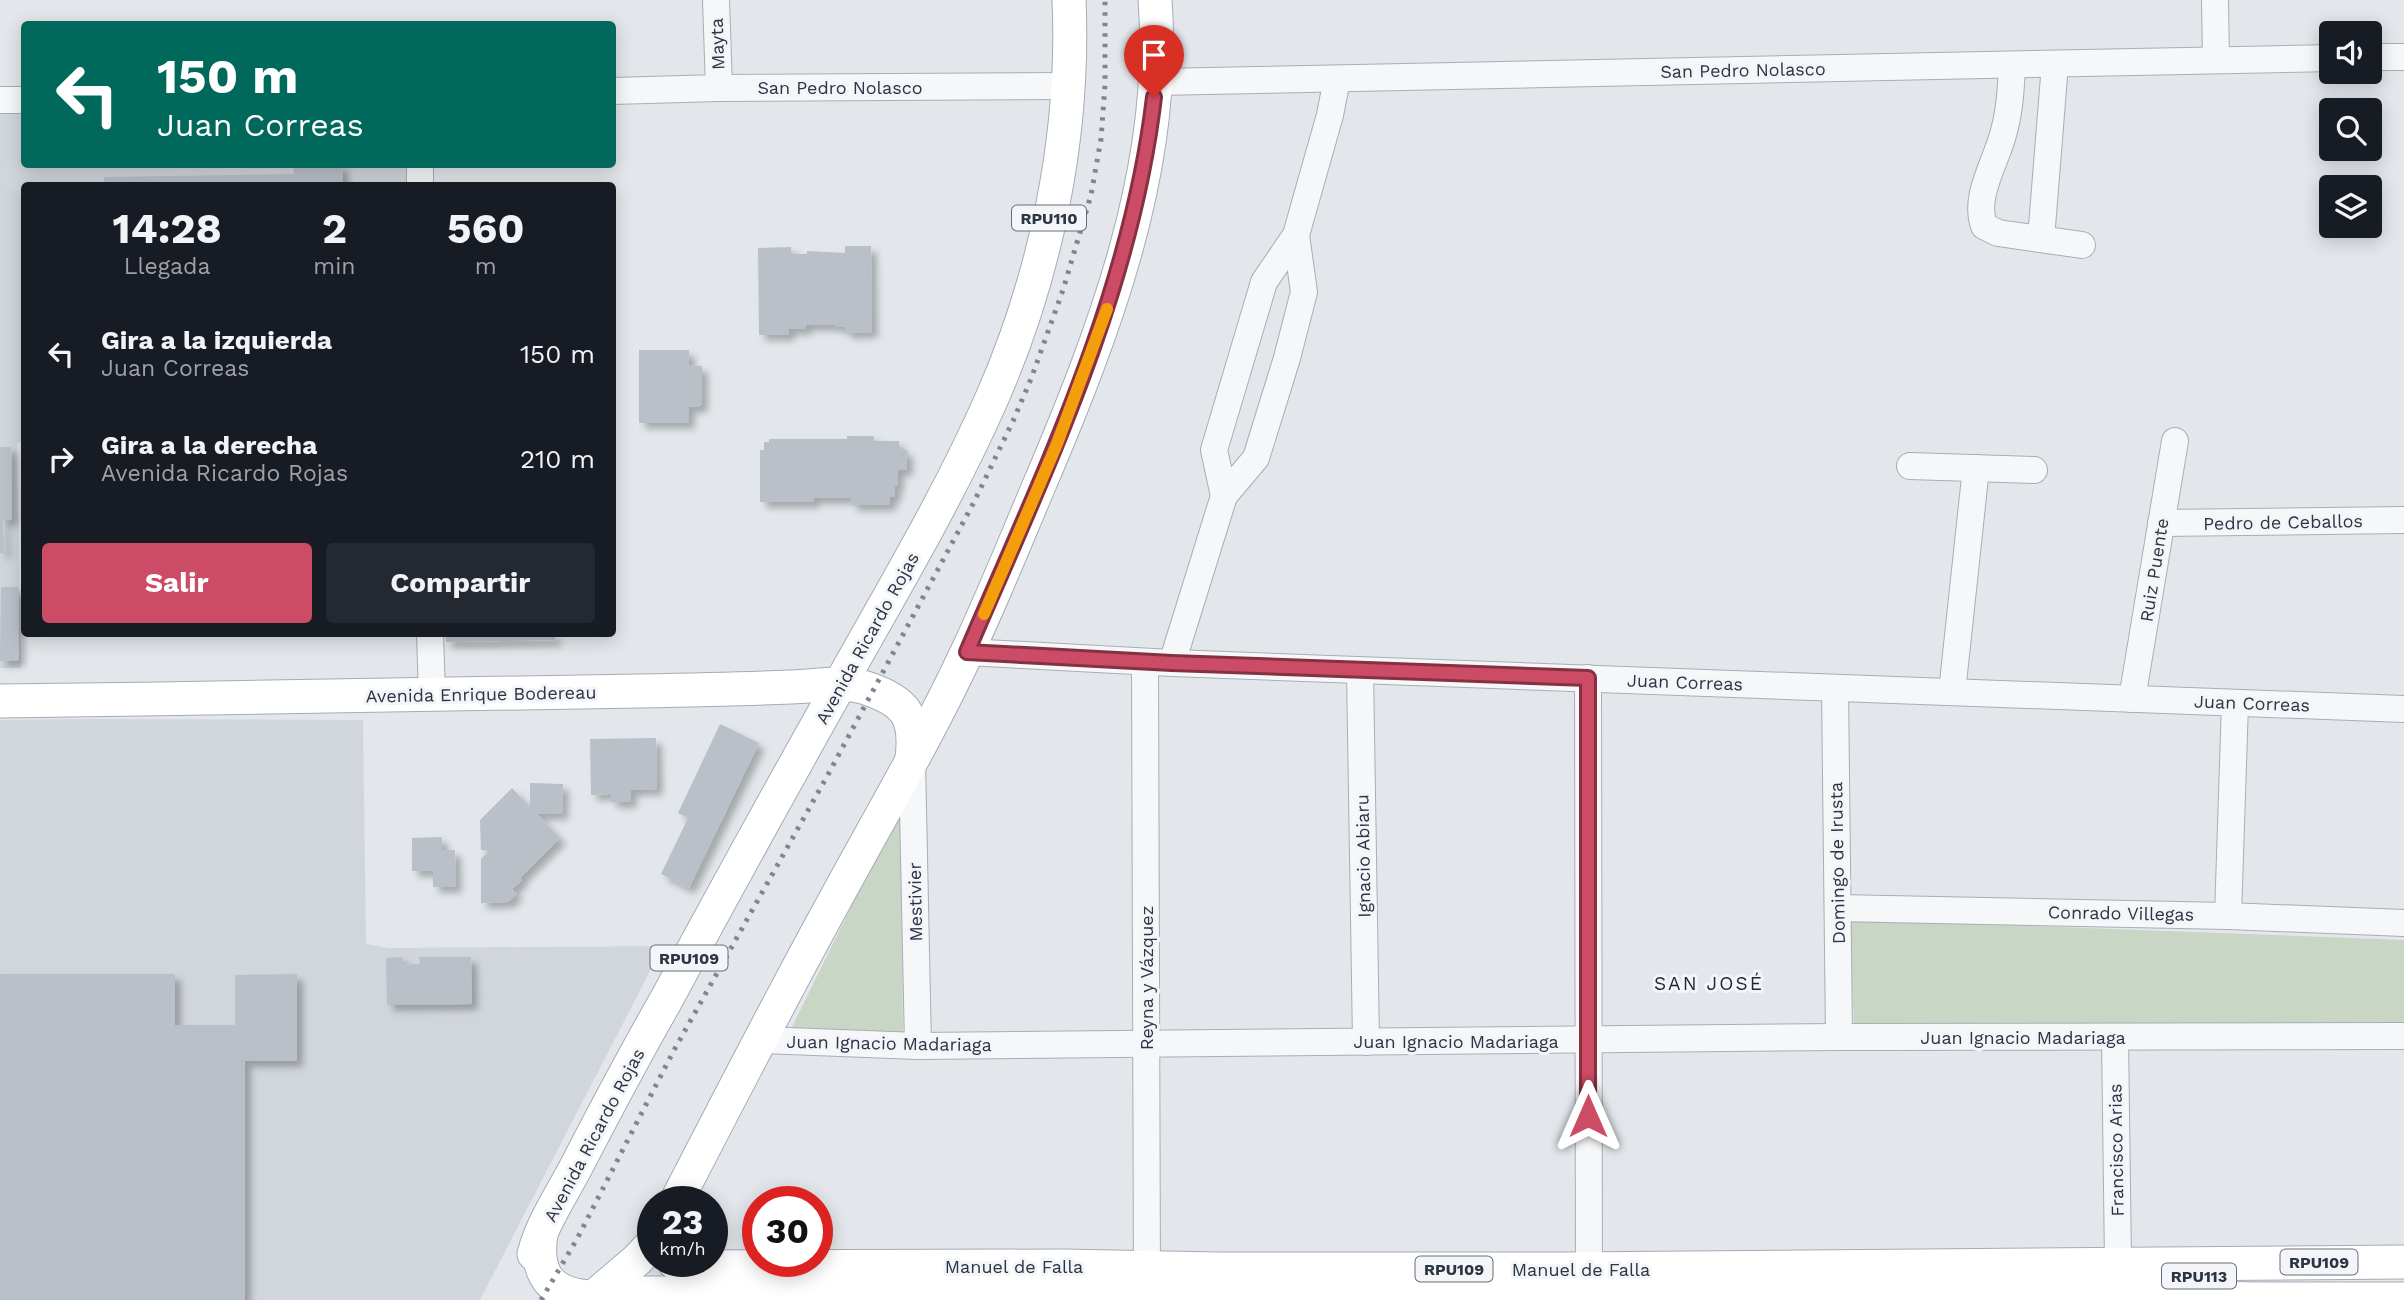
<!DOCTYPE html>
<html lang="es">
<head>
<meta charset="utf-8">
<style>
	:root { --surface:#171b24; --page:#242831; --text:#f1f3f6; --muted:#9ea1a6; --accent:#cc4c66 }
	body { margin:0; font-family:"Work Sans",sans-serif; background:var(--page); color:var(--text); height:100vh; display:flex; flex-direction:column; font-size:26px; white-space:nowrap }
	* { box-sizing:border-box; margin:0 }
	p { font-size:23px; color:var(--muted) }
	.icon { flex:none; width:38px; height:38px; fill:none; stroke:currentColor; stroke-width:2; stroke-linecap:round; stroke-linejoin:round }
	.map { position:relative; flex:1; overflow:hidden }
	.drawer { position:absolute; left:21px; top:182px; width:595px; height:455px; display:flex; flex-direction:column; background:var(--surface); border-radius:7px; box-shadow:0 4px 18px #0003 }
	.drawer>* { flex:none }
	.guide { position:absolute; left:21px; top:21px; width:595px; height:147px; border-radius:7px; box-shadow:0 4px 18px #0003; background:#00695c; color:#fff; overflow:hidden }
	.fabs { position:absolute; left:2319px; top:21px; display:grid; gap:14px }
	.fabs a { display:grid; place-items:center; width:63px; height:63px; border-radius:7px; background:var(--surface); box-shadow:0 4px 18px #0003; font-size:35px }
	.speed { position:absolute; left:637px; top:1186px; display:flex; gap:14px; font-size:35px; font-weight:700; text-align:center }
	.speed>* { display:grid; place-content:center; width:91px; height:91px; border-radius:50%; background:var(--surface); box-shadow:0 4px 18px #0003; line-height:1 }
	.speed small { font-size:18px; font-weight:400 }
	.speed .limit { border:10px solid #d22; background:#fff; color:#111 }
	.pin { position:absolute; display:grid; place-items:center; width:60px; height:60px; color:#fff; margin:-72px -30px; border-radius:50% 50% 50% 0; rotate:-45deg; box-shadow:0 0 7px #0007 }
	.pin .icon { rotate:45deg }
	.me { position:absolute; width:77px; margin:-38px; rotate:0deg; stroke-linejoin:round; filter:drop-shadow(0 0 5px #0008) }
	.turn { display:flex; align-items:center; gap:24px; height:147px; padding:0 21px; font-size:32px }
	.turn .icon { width:91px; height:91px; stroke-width:2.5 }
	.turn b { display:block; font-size:49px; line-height:60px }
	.eta { display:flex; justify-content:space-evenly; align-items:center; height:119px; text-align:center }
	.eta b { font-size:42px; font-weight:700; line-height:49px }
	.action { display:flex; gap:14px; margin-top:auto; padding:14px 21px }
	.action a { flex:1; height:80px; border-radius:7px; background:var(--accent); color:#fff; font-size:28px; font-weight:700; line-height:80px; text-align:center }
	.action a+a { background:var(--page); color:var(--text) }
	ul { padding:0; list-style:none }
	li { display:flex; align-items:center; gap:21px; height:105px; padding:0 21px }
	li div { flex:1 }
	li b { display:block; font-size:26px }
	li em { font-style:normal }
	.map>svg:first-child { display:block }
	.built { fill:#d1d6dd }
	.green { fill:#c9d5c5 }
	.building { fill:#bac0c8; filter:url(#shadow) }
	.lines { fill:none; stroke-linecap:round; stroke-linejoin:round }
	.minor-casing { stroke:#a8aeb5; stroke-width:28 }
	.major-casing { stroke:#a3acb6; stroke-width:35 }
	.minor { stroke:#f6f7f9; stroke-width:26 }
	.major { stroke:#fff; stroke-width:33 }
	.rail { stroke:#7d8794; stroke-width:5; stroke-dasharray:3.5 7; stroke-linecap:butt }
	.route-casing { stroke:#853142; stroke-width:18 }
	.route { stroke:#cc4c66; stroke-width:12 }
	.slow { stroke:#f59e0b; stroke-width:12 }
	.labels { text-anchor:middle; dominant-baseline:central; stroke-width:6; stroke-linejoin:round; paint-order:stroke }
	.shield { fill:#f3f5f8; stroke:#676f79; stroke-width:2 }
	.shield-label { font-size:16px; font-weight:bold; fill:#2b3543 }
	.street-label { font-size:18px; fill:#2b3543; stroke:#f3f5f8 }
	.neighbourhood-label { font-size:19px; letter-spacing:2px; fill:#1d2634; stroke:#f3f5f8 }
</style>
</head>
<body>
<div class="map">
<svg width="2404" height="1300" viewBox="0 0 2404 1300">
	<defs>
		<filter id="shadow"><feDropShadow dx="6" dy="6" stdDeviation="3.5" flood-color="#0004"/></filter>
	</defs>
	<rect width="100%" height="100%" fill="#e3e7eb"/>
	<g class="built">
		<polygon points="24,111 24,164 408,165 409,185 24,186 24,442 17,443 21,668 0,668 0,112"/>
		<polygon points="89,719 363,720 366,944 389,948 663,946 480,1300 0,1300 0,720"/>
	</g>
	<g class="green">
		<polygon points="901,806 903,1036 788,1035"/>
		<polygon points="1849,919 2404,940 2404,1022 2369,1025 1854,1024"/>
	</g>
	<g class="building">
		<polygon points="293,164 342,164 343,186 104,186 104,177 294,174"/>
		<polygon points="845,246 871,246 872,332 845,333 845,327 835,327 835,325 806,325 806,329 789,329 789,335 759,335 758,248 791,247 791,254 807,254 807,251 845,253"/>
		<polygon points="639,350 689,350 689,365 702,366 702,404 699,407 689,407 689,423 639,423"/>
		<polygon points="847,436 874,436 874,441 899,441 900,450 907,450 907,470 898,470 898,486 895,486 895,497 890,497 890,505 851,505 851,498 814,498 814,502 760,502 760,450 764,450 764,442 769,442 769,439 847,439"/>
		<polygon points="0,447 11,447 12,520 3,520 4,553 0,553"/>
		<polygon points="1,587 18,587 19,660 0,661"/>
		<polygon points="446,634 555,634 555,640 446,642"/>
		<polygon points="720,724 759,743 689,888 661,874 688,818 678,813"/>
		<polygon points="656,738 657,789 631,790 631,802 611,802 611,794 591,795 590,739"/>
		<polygon points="530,783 563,784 562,814 537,814 560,838 520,878 522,880 512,889 517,894 508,902 481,903 481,859 490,850 481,850 480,820 512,788 530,807"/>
		<polygon points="442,837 442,850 455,850 456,887 433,887 433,871 412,871 412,838"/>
		<polygon points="403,957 403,965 420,964 419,957 471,957 472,1004 387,1005 386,958"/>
		<polygon points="0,974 175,974 175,1025 235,1025 235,975 297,974 297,1061 245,1061 245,1300 0,1300"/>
	</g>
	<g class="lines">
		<g class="minor-casing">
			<g id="minor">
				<polyline points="716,0 719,88"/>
				<polyline points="2215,0 2216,60"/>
				<polyline points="2370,57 2404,57"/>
				<path d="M2012,65C2011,87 2010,109 2004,131C1997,161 1973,195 1984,226L1998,233L2082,245"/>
				<polyline points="1156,82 2331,58"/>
				<polyline points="612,91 719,88 1068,86"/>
				<polyline points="0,100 24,100"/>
				<polyline points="420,164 420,186"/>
				<polyline points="2041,239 2055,64"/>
				<polyline points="1910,466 2034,470"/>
				<polyline points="1224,496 1214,450 1264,282 1296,235 1330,115 1337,79"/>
				<polyline points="2161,523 2404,520"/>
				<polyline points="430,634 432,696"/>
				<polyline points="967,652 1172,663 2404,709"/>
				<polyline points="1145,662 1147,1286"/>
				<polyline points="1172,663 1224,496 1256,458 1287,358 1304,292 1296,235"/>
				<polyline points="1360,670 1366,1042"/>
				<polyline points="1588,678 1589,1287"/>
				<polyline points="1835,688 1839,1037"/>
				<polyline points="1952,692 1976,468"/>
				<polyline points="2132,699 2175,441"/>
				<polyline points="912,761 918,1046"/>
				<polyline points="1838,908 2228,916 2404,923"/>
				<polyline points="2228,916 2235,703"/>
				<polyline points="2115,1037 2118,1263"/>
				<polyline points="759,1040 918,1046 1839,1037 2404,1036"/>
			</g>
		</g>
		<g class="major-casing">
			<g id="major">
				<path d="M0,701C213,698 426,696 639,691C690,690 741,689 792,687C817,686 842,681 866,688C906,701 917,717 912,758"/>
				<path d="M676,1202C728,1101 780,1000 835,900C880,817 928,736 968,650C993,597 1015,542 1038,488C1103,335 1168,169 1155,0"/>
				<path d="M541,1234C536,1266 544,1291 581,1296C597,1299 615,1294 631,1293H1120L1438,1297L2082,1291L2251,1299H2404"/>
				<path d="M534,1254C542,1223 562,1194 576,1167C605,1111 634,1056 665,1002C722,896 780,791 839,686C892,591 948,498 992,398C1046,275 1075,135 1069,0"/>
				<polyline points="674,1262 681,1266 697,1267 1063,1266 1219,1269 1566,1269 2404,1262"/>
				<polyline points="590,1300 637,1260 653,1243"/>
			</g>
		</g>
		<use href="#minor" class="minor"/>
		<use href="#major" class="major"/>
		<polyline class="rail" points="541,1300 577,1239 673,1052 830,771 974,502 1013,421 1031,379 1063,290 1091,195 1101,139 1105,85 1105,0"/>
	</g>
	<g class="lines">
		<g class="route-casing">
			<path id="route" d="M1154,97C1131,294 1044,472 967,652L1172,663L1588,678V1116"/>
		</g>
		<use href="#route" class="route"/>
		<polyline class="slow" points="984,614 1057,444 1107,309"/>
	</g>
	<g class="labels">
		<g class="shield">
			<rect x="1012" y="205.5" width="74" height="25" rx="5"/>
			<rect x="650.5" y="945.5" width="77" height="25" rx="5"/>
			<rect x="2280.5" y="1249.5" width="77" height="25" rx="5"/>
			<rect x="1415.5" y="1256.5" width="77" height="25" rx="5"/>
			<rect x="2162" y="1263.5" width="74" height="25" rx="5"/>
		</g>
		<g class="shield-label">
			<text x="1049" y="218">RPU110</text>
			<text x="689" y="958">RPU109</text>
			<text x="2319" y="1262">RPU109</text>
			<text x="1454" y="1269">RPU109</text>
			<text x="2199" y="1276">RPU113</text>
		</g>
		<g class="street-label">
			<text transform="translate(717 44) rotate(-92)">Mayta</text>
			<text transform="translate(1743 70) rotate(-1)">San Pedro Nolasco</text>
			<text x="840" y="87">San Pedro Nolasco</text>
			<text transform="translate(2283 522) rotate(-1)">Pedro de Ceballos</text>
			<text transform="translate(2154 570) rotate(-81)">Ruiz Puente</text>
			<text transform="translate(867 638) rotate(-61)">Avenida Ricardo Rojas</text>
			<text transform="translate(1685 682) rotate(2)">Juan Correas</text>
			<text transform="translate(481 694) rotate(-1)">Avenida Enrique Bodereau</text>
			<text transform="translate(2252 703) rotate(2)">Juan Correas</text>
			<text transform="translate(1363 856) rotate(-91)">Ignacio Abiaru</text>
			<text transform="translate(1837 863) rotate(-91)">Domingo de Irusta</text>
			<text transform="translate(915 902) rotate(-91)">Mestivier</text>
			<text transform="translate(2121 913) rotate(1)">Conrado Villegas</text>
			<text transform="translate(1146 978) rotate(-90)">Reyna y Vázquez</text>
			<text x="2023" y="1037">Juan Ignacio Madariaga</text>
			<text x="1456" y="1041">Juan Ignacio Madariaga</text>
			<text transform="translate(889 1043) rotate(1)">Juan Ignacio Madariaga</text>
			<text transform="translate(594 1135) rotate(-62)">Avenida Ricardo Rojas</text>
			<text transform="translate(2116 1150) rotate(-91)">Francisco Arias</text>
			<text x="1014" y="1266">Manuel de Falla</text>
			<text x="1581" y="1269">Manuel de Falla</text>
		</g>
		<g class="neighbourhood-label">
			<text x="1709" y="983">SAN JOSÉ</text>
		</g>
	</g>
</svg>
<div class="fabs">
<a><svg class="icon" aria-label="sound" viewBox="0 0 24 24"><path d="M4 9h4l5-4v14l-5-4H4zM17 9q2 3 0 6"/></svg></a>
<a><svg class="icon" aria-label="search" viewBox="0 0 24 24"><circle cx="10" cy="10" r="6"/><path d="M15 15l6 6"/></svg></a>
<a><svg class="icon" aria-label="layers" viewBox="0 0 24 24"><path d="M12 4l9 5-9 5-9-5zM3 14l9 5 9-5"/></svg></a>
</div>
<div class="speed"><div>23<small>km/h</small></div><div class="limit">30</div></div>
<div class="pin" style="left:1154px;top:97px;background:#d93025"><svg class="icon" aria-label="arrive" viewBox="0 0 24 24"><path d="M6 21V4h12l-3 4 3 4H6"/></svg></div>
<svg class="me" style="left:1588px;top:1116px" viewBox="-20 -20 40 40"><path d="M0-17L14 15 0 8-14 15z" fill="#cc4c66" stroke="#fff" stroke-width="4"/></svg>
<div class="guide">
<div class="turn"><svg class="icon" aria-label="left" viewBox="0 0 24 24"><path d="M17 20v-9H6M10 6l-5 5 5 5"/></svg><div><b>150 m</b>Juan Correas</div></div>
</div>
<section class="drawer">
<div class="eta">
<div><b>14:28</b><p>Llegada</p></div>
<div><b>2</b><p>min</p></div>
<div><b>560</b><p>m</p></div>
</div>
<ul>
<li><svg class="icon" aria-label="left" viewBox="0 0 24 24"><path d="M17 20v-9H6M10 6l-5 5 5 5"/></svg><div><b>Gira a la izquierda</b><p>Juan Correas</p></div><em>150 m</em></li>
<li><svg class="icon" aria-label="right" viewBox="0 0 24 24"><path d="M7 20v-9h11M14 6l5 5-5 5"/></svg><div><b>Gira a la derecha</b><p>Avenida Ricardo Rojas</p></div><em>210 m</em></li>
</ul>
<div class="action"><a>Salir</a><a>Compartir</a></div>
</section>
</div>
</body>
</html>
